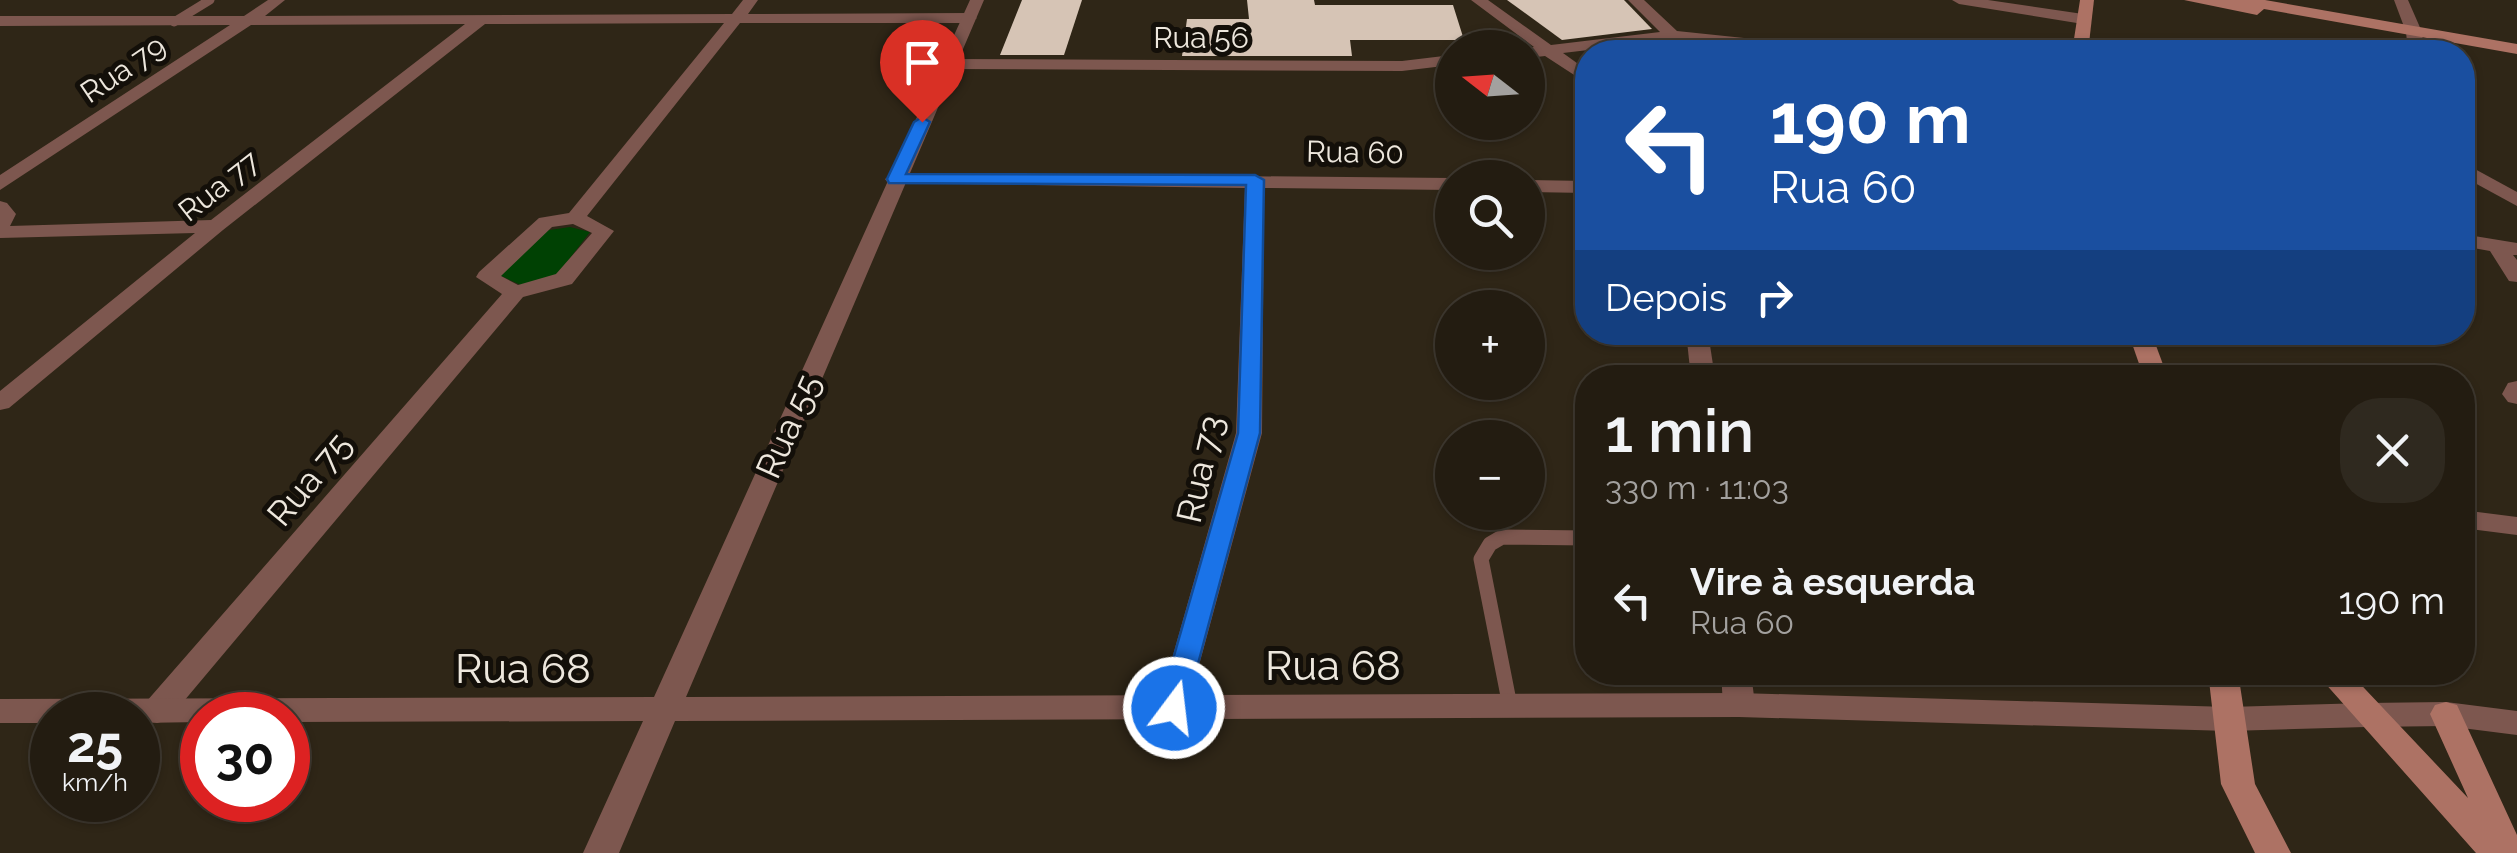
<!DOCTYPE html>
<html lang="pt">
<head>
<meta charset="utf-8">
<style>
	:root { --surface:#231c11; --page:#2f291f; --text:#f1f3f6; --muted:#a3a19f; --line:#403a31 }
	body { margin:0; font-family:Raleway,sans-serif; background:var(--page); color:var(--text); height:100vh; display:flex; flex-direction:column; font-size:38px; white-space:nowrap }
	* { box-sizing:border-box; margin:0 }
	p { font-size:32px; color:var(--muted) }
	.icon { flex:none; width:55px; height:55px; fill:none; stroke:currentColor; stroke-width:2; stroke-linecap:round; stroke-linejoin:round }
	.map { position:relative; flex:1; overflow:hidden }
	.sheet { position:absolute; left:1575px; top:365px; width:900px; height:320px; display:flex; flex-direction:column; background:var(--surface); border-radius:40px; box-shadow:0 2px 8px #0004,0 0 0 2px var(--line) }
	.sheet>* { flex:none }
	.banner { position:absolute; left:1575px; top:40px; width:900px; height:305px; border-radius:40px; box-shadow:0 2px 8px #0004,0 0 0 2px var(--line); background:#1a4fa0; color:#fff; overflow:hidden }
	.needle { width:65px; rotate:287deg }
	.controls { position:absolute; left:1435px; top:30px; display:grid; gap:20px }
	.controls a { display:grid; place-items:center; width:110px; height:110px; border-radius:50%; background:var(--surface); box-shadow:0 2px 8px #0004,0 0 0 2px var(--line); font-size:50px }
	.speed { position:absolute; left:30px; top:692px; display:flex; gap:20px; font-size:50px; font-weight:700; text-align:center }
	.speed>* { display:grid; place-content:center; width:130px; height:130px; border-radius:50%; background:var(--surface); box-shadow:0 2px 8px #0004,0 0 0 2px var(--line); line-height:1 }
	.speed small { font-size:25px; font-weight:400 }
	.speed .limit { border:15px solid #d22; background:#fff; color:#111 }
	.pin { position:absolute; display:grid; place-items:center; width:85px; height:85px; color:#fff; margin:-102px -42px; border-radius:50% 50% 50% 0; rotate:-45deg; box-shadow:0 0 10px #0007 }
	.pin .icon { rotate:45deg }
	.me { position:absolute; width:110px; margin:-55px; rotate:15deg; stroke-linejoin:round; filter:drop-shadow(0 0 8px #0008) }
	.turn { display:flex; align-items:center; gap:35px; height:210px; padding:0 30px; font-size:45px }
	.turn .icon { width:130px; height:130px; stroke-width:2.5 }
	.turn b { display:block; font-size:70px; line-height:85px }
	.then { display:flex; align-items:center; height:95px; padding:0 30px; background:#0003; gap:20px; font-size:38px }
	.round { display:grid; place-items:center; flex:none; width:105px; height:105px; border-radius:40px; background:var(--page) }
	.summary { display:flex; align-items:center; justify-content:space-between; height:170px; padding:0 30px }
	h1 { font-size:60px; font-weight:600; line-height:75px }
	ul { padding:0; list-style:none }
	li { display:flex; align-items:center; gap:30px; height:130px; padding:0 30px }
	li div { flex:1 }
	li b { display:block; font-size:38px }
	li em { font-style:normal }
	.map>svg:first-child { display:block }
	.green { fill:#004103 }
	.building { fill:#d6c4b5 }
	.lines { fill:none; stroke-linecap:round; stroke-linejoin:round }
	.service-far1 { stroke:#7d574f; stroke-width:9 }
	.service { stroke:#7d574f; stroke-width:15 }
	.minor { fill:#7d574f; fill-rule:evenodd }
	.tertiary { fill:#7d574f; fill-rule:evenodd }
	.secondary { fill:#ad7264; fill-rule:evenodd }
	.route { fill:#1a73e8; stroke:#114b97; stroke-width:2.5 }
	.labels { text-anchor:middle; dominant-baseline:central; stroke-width:10; stroke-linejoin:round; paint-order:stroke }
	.far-street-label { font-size:30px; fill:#ede7dd; stroke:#130f09 }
	.street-label { font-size:35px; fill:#ede7dd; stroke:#130f09 }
	.near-street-label { font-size:42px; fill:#ede7dd; stroke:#130f09 }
</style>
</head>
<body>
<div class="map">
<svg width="2517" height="853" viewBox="0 0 2517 853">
	<rect width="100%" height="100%" fill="#2f2617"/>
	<polygon class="green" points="570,227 590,232 557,275 523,286 499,275 543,231"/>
	<g class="building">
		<polygon points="1022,0 1082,0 1064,55 1000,55"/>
		<polygon points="1247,0 1314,0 1315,5 1453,5 1464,40 1350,40 1352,56 1182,56 1187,19 1249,19"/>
		<polygon points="1507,0 1624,0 1652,29 1562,40"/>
	</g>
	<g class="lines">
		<polyline class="service-far1" points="174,22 210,0"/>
		<polyline class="service" points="1510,706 1481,559 1490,544 1502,537 1588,538"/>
		<g class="minor">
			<path d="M268,0H285L265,16L732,14L743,0H758L748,14L969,13L977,18L969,23H740L587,216L614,231L572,284L523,297L168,720L157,723L146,720L141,711L146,702L502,294L476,277L479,272L539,218L569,213L724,23L485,24L223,230L9,408L0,410V391L195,233L0,238V201L7,203L16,214L10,226L211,220L465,24L251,25L0,190V175L230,25L0,26V16H244ZM573,224L592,233L556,274L518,285L501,276L552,227Z"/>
			<polygon points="1471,0 1488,0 1551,45 1660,32 1628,0 1644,0 1677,31 1830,47 1838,52 1798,52 1673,40 1563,53 1588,71 1588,84 1545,56 1528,58 1528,48 1534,47"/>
			<polygon points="1952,0 1988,0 2083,14 2091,19 2083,24 1959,4"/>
			<polygon points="2394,0 2408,0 2422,32 2424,52 2408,52 2406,32"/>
			<polygon points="1452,55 1452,65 1402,71 948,69 940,64 948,59 1402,61"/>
			<polygon points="2462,162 2517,192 2517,206 2462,176"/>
			<polygon points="895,173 1452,178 1452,190 1264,188 1262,433 1185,717 1174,720 1163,717 1158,708 1236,433 1245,188 888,183 885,179"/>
			<polygon points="1528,180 1588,181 1588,193 1528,192"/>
			<polygon points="2462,234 2517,243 2517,255 2513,255 2517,260 2517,282 2509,281 2490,251 2462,246"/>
			<polygon points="1686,332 1708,332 1715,378 1691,378"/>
			<polygon points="2517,381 2517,404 2508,402 2502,394 2508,383"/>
			<polygon points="2462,510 2517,517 2517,535 2462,528"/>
			<polygon points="1721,672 1751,672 1755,705 1750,713 1739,717 1728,713 1723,705"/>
			<polygon points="2446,702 2517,711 2517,735 2446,726 2366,727 2355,724 2350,715 2355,706 2366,703"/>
		</g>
		<polygon class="tertiary" points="970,0 984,0 686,697 1739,693 2229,707 2366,703 2377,706 2382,715 2377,724 2366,727 2229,731 1739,717 675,721 619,853 583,853 643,721 288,722 288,715 202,715 202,722 138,723 138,715 52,715 52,723 0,723 0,699 654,697"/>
		<g class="secondary">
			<polygon points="2080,0 2094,0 2088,52 2072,52"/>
			<polygon points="2184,0 2265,0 2517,44 2517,54 2264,9 2257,15"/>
			<polygon points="2128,332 2151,332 2168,378 2144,378"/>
			<polygon points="2208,672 2238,672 2255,784 2291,853 2255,853 2221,784"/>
			<polygon points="2315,672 2349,672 2468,798 2430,714 2435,705 2446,702 2457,705 2517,835 2517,853 2476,853"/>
		</g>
	</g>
	<polygon class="route" points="922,117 930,122 906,174 1255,175 1264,180 1260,433 1184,716 1174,719 1163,716 1159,708 1238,433 1246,185 889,183 887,179 914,122"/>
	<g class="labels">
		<g class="far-street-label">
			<text x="1201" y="37">Rua 56</text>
			<text transform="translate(123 69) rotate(-34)">Rua 79</text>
			<text transform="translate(1355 152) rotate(1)">Rua 60</text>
			<text transform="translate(219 186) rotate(-38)">Rua 77</text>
		</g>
		<g class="street-label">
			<text transform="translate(788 426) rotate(-66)">Rua 55</text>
			<text transform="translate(1200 469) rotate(-77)">Rua 73</text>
			<text transform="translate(309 479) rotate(-50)">Rua 75</text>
		</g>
		<g class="near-street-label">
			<text x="1333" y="665">Rua 68</text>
			<text x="523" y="668">Rua 68</text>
		</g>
	</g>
</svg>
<div class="controls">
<a><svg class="needle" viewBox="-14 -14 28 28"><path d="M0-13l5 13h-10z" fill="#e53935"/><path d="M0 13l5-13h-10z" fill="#a3a19f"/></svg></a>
<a><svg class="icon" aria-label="search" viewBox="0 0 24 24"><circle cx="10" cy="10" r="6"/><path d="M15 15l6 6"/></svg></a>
<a>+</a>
<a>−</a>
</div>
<div class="speed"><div>25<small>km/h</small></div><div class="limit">30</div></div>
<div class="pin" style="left:922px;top:122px;background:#d93025"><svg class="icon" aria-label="arrive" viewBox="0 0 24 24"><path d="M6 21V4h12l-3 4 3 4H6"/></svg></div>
<svg class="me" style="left:1174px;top:708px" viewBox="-20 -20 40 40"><circle r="17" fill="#1a73e8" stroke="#fff" stroke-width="3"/><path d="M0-11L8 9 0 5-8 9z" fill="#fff"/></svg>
<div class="banner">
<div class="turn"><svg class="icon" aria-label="left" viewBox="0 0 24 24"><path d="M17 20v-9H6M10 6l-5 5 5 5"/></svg><div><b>190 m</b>Rua 60</div></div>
<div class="then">Depois<svg class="icon" aria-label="right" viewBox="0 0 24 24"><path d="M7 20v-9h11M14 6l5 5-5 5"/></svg></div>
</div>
<section class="sheet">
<div class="summary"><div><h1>1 min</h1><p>330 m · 11:03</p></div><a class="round"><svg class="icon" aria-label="close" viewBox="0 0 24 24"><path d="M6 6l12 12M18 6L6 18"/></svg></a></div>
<ul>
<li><svg class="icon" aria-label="left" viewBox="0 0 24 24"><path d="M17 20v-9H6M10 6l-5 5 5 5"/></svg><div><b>Vire à esquerda</b><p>Rua 60</p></div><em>190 m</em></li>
</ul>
</section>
</div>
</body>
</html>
